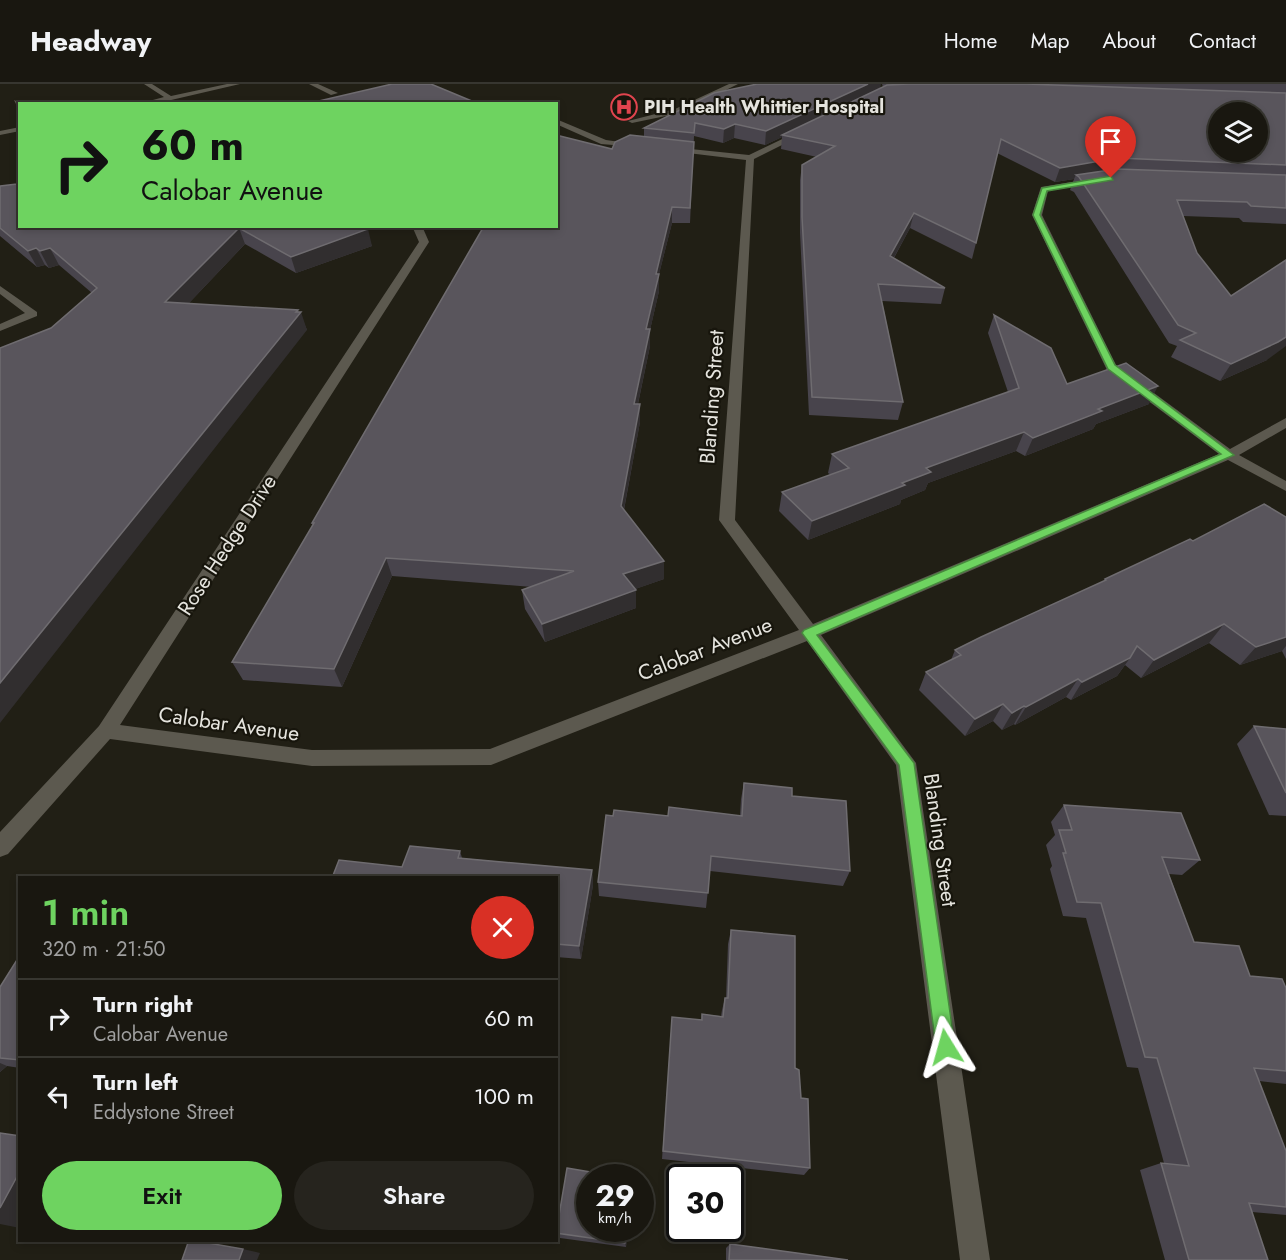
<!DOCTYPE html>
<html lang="en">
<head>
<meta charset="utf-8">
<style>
	:root { --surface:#191710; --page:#26241e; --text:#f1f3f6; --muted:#9f9f9f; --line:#373630; --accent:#6ed360 }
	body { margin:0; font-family:Jost,sans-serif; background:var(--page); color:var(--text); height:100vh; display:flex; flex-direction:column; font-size:22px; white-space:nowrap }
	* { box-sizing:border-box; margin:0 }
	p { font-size:20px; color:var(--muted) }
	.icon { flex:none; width:33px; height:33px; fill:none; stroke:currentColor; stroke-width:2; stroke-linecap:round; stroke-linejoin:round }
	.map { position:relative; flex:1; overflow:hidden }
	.details { position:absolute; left:18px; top:792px; width:540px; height:366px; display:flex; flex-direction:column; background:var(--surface); border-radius:0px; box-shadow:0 3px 9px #0003,0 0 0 2px var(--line) }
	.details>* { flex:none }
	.banner { position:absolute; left:18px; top:18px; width:540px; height:126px; border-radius:0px; box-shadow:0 3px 9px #0003,0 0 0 2px var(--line); background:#6ed360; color:#111; overflow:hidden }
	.fabs { position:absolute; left:1208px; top:18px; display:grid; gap:12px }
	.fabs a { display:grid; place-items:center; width:60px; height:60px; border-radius:50%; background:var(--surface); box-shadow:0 3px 9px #0003,0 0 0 2px var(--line); font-size:30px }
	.speed { position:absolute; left:576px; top:1080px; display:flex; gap:12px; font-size:30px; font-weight:700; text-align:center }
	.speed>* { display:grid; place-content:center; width:78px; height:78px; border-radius:50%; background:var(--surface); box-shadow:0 3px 9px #0003,0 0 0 2px var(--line); line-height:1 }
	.speed small { font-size:15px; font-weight:400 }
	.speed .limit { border:3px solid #111; border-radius:9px; background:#fff; color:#111 }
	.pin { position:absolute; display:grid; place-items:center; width:51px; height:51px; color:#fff; margin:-62px -26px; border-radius:50% 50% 50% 0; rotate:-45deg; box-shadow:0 0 6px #0007 }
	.pin .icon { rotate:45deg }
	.me { position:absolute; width:66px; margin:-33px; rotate:352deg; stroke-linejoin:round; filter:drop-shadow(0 0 4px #0008) }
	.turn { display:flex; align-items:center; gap:21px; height:126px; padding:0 24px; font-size:27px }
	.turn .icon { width:78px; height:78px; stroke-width:2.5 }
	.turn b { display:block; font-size:42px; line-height:51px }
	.round { display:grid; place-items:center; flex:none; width:63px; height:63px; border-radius:32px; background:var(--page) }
	.overview { display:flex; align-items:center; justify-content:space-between; height:102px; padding:0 24px }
	h1 { font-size:36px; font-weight:600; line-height:45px; color:var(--accent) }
	.button { display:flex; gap:12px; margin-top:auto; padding:12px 24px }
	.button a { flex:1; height:69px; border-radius:36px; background:var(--accent); color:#111; font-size:24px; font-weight:600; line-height:69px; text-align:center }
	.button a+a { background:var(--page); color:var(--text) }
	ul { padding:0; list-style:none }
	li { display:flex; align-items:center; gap:18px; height:78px; padding:0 24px; border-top:2px solid var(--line) }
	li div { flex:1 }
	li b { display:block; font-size:22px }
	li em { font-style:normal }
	header { display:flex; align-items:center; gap:36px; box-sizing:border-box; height:84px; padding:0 30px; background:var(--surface); border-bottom:2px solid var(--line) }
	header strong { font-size:28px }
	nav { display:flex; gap:33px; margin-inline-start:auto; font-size:21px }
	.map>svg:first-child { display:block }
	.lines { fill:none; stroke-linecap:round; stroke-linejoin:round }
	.minor { fill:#5c594f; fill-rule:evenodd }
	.wall { fill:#48444c }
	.shaded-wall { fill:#312e2f }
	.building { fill:#59555c; stroke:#6f6c70; stroke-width:1.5; fill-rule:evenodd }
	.route { fill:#6ed360; stroke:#48893e; stroke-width:1.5 }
	.labels { text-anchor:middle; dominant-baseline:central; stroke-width:4.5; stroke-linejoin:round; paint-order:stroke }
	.far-poi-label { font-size:18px; font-weight:bold; fill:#e5e4de; stroke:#17150c; text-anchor:start }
	.street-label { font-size:21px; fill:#e5e4de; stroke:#17150c }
</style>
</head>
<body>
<header>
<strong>Headway</strong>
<nav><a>Home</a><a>Map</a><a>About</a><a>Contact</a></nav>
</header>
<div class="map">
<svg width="1286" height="1176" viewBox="0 0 1286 1176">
	<rect width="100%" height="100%" fill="#211f15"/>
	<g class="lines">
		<g class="minor">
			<polygon points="144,0 152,0 171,12 227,0 240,0 154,20 138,20 164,13"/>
			<polygon points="309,0 318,0 338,9 331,11"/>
			<polygon points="729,0 738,0 680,29 632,39 628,37 675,25"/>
			<polygon points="14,16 23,20 17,22"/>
			<polygon points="556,35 606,56 641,61 637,63 601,60 556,40"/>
			<polygon points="20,43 20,47 0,51 0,47"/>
			<polygon points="799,47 806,49 754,75 735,436 813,540 1219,370 1107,286 1032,131 1041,103 1096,94 1100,97 1048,107 1042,131 1116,281 1230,365 1286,334 1286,344 1239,371 1286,397 1286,407 1228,376 821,551 916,679 990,1176 960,1176 896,681 807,557 491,681 312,682 110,655 8,770 0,773 0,748 99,642 419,158 412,142 422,142 429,158 120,641 312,666 490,665 799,546 719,436 746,76 671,67 667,65 671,63 749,71"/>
			<polygon points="0,202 37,228 37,232 0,247 0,240 25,229 0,210"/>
		</g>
	</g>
	<g class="wall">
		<polygon points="882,0 1286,0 1286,140 1243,138 1239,134 1183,132 1197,169 1267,276 1220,297 1171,273 1177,262 1169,259 1074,108 1070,106 1074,95 1055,98 997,69 976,159 972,175 910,144 894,174 945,204 941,220 882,217 903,318 898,336 809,331 800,149 800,96 802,81 817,73 781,65 782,53 765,61 734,54 723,59 694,52 690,139 672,139 659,190 659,207 650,246 650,262 638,320 640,320 640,338 624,426 664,495 635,505 636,506 636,524 545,558 525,525 522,506 532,503 392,492 342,603 243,596 232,578 313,441 312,439 612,65 644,53 644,44 880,5 883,3"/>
		<polygon points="0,102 362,142 372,162 296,189 245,160 188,220 298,226 307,246 51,244 92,209 59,181 49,184 45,181 37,183 0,152"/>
		<polygon points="994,231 1067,300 1149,320 1096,340 1093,345 1025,372 1016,367 928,399 925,406 901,416 900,420 808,456 779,427 782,408 831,391 828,389 832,370 1008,308 988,249"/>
		<polygon points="1286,433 1286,575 1282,567 1240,581 1209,559 1141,594 1125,581 1117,592 1071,616 1066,613 1015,641 1014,640 1002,646 993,637 965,652 919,606 926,588 951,576 955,566 1103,498 1105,495 1193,457"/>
		<polygon points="1254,642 1286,645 1286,732 1269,731 1237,660"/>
		<polygon points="744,699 792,712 850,787 843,802 710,787 706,824 599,812 598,798 613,732 740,732 741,715"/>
		<polygon points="1064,721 1200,776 1182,791 1169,790 1194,858 1250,892 1286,904 1286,1000 1259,997 1286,1067 1286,1131 1252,1128 1268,1176 1165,1176 1140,1086 1161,1079 1164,1079 1138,984 1127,983 1086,834 1063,832 1050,785 1052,782 1046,761 1055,751 1051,738"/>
		<polygon points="460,767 462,774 592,786 593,801 581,875 556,873 556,794 402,783"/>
		<polygon points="731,846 795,984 801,1014 810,1084 804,1091 662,1075 672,933 701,936 702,930 721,932 722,926 725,914 726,914 728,860"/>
		<polygon points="20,871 20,984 7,982 0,988 0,903"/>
		<polygon points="590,1144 628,1144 626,1163 560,1154 556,1149"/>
		<polygon points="730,1160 848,1176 726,1176 726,1164"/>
	</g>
	<g class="shaded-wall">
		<polygon points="868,0 881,0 880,6 782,51 782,53 765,61 766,47"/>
		<polygon points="735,40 734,54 723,59 724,45"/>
		<polygon points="1117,74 1111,89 1076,91 1074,95 1055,98 1060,84"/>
		<polygon points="672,123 672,139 659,190 659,207 650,246 650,262 634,338 634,320 646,245 656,190"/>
		<polygon points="914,129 910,144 886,188 890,172"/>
		<polygon points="239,144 245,160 173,236 165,218"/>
		<polygon points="368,145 372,162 296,189 291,173"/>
		<polygon points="36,164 45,181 37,183 28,167"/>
		<polygon points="50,164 59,181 49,184 40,167"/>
		<polygon points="298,226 300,230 301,228 307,246 0,639 0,599"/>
		<polygon points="1286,253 1286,262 1267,276 1220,297 1231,280"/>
		<polygon points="1158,302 1149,320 1096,340 1093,345 1025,372 1033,354 1098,325"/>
		<polygon points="640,320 640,338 621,441 621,422"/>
		<polygon points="1024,348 1016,367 928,399 925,406 901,416 900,420 808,456 812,437 902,399 926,384"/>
		<polygon points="386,474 392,492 342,603 334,585"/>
		<polygon points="664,477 664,495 624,509 623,490"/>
		<polygon points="636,506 636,524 545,558 542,540"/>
		<polygon points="1224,540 1209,559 1141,594 1154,576"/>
		<polygon points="1286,553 1286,562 1282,567 1240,581 1256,563"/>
		<polygon points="1130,574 1117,592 1071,616 1082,598"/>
		<polygon points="1078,595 1066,613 1015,641 1026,623"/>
		<polygon points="1003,620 993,637 965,652 975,635"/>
		<polygon points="1024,622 1014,640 1002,646 1012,629"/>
		<polygon points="592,786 593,801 581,875 579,862"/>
		<polygon points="0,979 7,982 0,988"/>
		<polygon points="20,1087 20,1144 0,1140 0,1124"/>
		<polygon points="626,1144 628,1144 626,1163 625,1159"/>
		<polygon points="243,1165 260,1169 257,1176 239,1176"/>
	</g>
	<g class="building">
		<polygon points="392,0 431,0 479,20 306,20"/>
		<polygon points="757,0 868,0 766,47 735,40 724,45 695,39 694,49 644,44 714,9"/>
		<path d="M909,0H1026L1286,9V81L1117,74L1060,84L1001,55L976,159L914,129L890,172L945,204L878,200L903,318L812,313L802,133V81L835,62L782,51L887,1ZM1218,28H1257V68H1218Z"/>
		<polygon points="556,51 612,65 615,58 630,51 694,58 690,124 672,123 656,190 659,190 646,245 650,245 634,320 640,320 621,422 664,477 623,490 636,506 542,540 522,506 574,487 386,474 334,585 232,578 314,439 312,439 484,142 556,142"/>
		<polygon points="1117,85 1286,91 1286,124 1251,122 1247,118 1177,116 1197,169 1231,212 1286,176 1286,253 1278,258 1231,280 1180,256 1196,249 1178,241 1079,93 1076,91"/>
		<polygon points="20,99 20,142 362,142 368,145 291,173 239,144 165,218 298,226 296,228 301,228 0,599 0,264 51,244 97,204 50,164 40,167 36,164 28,167 0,144 0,102 17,100"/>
		<polygon points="994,231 1051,264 1067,300 1126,279 1158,302 1098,325 1102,327 1033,354 1024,348 926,384 931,388 902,399 905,401 812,437 782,408 849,384 832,370 1019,304"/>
		<polygon points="1264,420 1286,433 1286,553 1256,563 1224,540 1154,576 1137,562 1130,574 1082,598 1078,595 1026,623 1024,622 1012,629 1003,620 975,635 926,588 961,571 955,566 981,553 1106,496 1105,495 1190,455 1193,457"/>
		<polygon points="1254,642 1286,645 1286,709"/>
		<polygon points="744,699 792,704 792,712 846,717 850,787 711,772 708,809 598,798 606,731 613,732 614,726 668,732 669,723 742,732"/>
		<polygon points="1064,721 1181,729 1200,776 1162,773 1194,858 1239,862 1250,892 1282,895 1286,904 1286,987 1254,984 1286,1067 1286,1123 1249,1119 1268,1176 1189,1176 1161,1079 1189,1082 1157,974 1145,973 1101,819 1077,818 1063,769 1066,769 1059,746 1072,746"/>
		<polygon points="410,762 460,767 458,774 592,786 579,862 556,860 556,794 332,794 339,776 402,783"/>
		<polygon points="197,791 217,794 196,794"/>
		<polygon points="731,846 795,852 795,984 799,986 801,1014 808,1015 810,1084 663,1067 672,933 702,936 702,930 723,933 725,914 728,914"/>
		<polygon points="20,871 20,976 0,974 0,903"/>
		<polygon points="0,1049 20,1052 20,1087 0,1124"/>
		<polygon points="567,1084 626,1094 590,1094 590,1144 626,1144 625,1159 556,1149"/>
		<polygon points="189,1156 191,1156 243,1165 239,1176 182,1176"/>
		<polygon points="730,1160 848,1176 729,1176"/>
	</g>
	<polygon class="route" points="1111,92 1113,96 1047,107 1040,131 1115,281 1234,371 817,551 914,679 955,963 952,970 946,973 939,970 936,963 899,681 802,549 804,546 1221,370 1108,285 1033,131 1042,104"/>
	<defs>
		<g id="hospital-ring" transform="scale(1.35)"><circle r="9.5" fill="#17150c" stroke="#e0444e" stroke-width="1.5"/><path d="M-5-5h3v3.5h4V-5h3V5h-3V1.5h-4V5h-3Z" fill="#e0444e"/></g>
	</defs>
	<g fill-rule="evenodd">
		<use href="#hospital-ring" x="624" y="23"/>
	</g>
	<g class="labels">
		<g class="far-poi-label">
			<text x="644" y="23">PIH Health Whittier Hospital</text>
		</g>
		<g class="street-label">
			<text transform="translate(712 313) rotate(-86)">Blanding Street</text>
			<text transform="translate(227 461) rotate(-57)">Rose Hedge Drive</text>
			<text transform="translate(705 565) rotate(-21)">Calobar Avenue</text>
			<text transform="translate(229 640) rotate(8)">Calobar Avenue</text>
			<text transform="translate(940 756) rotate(82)">Blanding Street</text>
		</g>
	</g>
</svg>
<div class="fabs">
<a><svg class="icon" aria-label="layers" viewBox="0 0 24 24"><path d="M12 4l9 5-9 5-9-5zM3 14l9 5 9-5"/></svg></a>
</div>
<div class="speed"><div>29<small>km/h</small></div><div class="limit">30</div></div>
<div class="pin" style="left:1111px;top:94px;background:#d93025"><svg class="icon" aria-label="arrive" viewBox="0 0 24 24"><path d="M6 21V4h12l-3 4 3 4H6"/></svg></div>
<svg class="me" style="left:946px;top:963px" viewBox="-20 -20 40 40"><path d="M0-17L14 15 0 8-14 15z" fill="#6ed360" stroke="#fff" stroke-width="4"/></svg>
<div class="banner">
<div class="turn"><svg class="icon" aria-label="right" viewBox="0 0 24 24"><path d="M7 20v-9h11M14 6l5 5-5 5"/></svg><div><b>60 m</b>Calobar Avenue</div></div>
</div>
<section class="details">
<div class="overview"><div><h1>1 min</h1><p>320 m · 21:50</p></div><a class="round" style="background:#d93025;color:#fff"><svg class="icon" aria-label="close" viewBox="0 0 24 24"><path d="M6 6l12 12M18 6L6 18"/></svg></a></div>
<ul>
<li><svg class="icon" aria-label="right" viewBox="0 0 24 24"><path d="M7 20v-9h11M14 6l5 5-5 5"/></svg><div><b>Turn right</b><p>Calobar Avenue</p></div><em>60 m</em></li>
<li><svg class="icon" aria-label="left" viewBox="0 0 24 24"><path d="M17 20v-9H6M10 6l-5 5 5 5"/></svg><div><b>Turn left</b><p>Eddystone Street</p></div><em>100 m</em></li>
</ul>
<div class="button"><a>Exit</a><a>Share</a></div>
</section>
</div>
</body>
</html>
